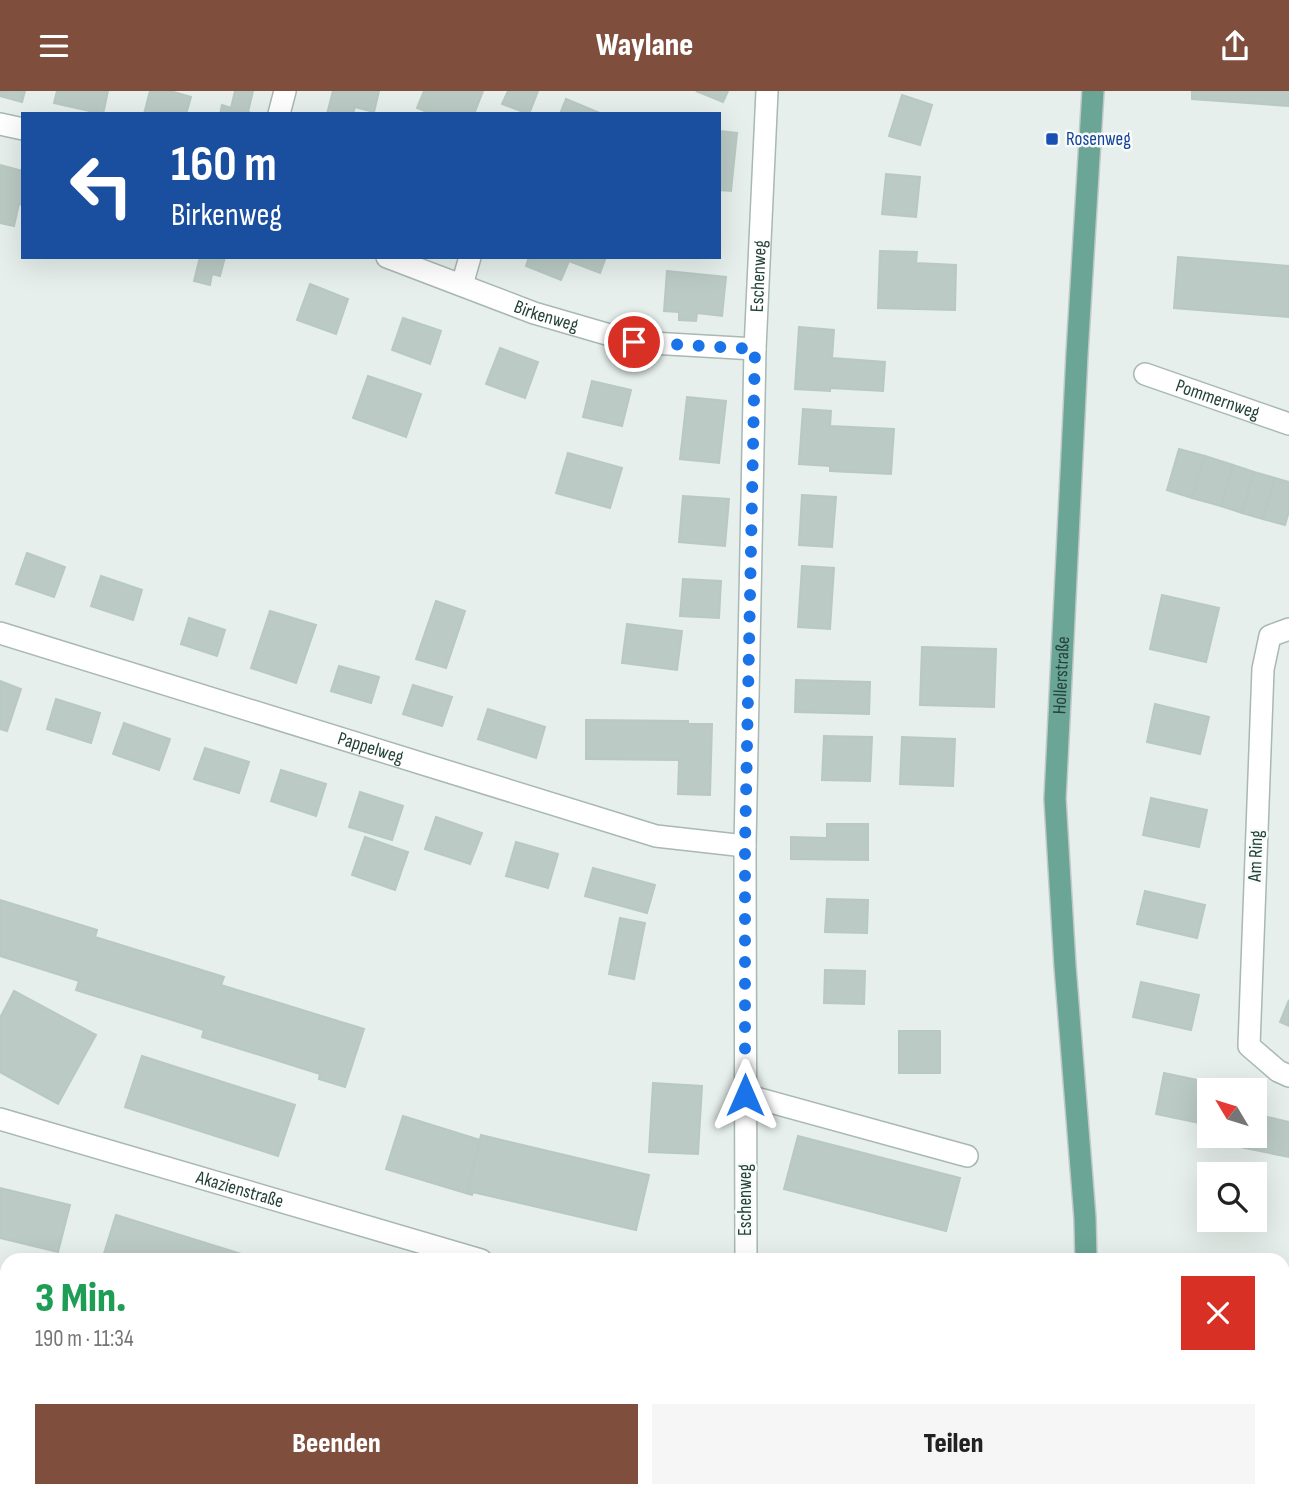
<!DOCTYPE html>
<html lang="de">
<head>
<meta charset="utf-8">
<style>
	:root { --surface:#fff; --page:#f6f6f6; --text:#222; --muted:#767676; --accent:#804e3d }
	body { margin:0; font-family:"Sofia Sans Condensed",sans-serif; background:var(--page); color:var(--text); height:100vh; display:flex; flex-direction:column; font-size:26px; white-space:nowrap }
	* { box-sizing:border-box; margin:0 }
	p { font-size:23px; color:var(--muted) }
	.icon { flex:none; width:38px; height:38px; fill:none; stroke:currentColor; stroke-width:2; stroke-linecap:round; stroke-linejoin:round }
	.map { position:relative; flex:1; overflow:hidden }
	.sheet { position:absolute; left:0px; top:1162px; width:1290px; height:245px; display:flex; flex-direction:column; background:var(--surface); border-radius:21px 21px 0 0; box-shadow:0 7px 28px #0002 }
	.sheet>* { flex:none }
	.guide { position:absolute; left:21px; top:21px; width:700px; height:147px; border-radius:0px; box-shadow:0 7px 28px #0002; background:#1a4fa0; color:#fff; overflow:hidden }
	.needle { width:46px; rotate:308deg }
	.tools { position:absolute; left:1197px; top:987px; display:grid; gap:14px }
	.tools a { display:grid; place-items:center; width:70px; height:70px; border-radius:0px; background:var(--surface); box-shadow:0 7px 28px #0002; font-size:35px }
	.pin { position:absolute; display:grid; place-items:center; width:60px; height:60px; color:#fff; margin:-30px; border:4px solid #fff; border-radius:50%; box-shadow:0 2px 7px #0007 }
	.me { position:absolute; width:77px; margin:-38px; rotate:0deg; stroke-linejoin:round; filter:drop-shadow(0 0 5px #0008) }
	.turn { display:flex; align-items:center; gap:24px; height:147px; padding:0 35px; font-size:32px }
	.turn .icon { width:91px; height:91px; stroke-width:2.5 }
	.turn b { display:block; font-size:49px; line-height:60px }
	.round { display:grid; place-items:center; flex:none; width:74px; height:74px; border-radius:0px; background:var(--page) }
	.overview { display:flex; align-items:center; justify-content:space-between; height:119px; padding:0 35px }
	h1 { font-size:42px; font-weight:800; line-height:52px; color:#1e9e55 }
	.button { display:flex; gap:14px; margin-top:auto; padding:14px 35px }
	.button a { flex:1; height:80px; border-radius:0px; background:var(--accent); color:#fff; font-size:28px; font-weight:800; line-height:80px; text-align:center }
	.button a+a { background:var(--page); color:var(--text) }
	header { display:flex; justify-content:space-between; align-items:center; height:91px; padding:0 35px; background:var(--accent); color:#fff; font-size:32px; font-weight:800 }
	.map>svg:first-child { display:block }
	.building { fill:#bbcac4; stroke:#b8c9c2; stroke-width:2 }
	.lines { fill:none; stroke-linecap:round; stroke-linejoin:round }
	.minor-casing { stroke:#a8b8b2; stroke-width:24 }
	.major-casing { stroke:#c2cac8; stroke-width:24 }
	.minor { stroke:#fff; stroke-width:21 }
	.major { stroke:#6aa596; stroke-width:21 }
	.route { stroke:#1a73e8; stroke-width:12; stroke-dasharray:0 21.6 }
	.transit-dot { fill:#1a4fb4; stroke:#f7fbf9; stroke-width:2.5 }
	.labels { text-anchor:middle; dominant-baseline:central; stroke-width:5; stroke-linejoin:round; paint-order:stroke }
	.transit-label { font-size:19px; fill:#164399; stroke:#f7fbf9; text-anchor:start }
	.street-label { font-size:19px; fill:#24423a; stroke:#f7fbf9 }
</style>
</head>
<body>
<header><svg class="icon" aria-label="menu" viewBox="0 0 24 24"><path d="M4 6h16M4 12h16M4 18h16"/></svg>Waylane<svg class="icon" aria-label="share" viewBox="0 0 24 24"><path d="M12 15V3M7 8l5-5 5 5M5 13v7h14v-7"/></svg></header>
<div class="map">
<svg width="1289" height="1407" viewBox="0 0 1289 1407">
	<rect width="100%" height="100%" fill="#e6efeb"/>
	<g class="building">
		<polygon points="0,0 25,0 22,11 0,5"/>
		<polygon points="57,0 108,0 103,23 54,12"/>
		<polygon points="150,0 170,0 191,6 186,23 144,23"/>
		<polygon points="235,0 253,0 248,21 255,23 220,23 222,14 231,17"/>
		<polygon points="333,0 379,0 374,21 355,16 353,23 327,23"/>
		<polygon points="424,0 483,0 474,23 432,23 417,17"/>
		<polygon points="508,0 538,0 529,23 502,13"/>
		<polygon points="696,0 728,0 723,11"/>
		<polygon points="1192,0 1289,0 1289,15 1192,8"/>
		<polygon points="902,4 932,14 920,54 889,45"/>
		<polygon points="566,8 602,23 560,23"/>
		<polygon points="719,40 737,42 731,100 719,99"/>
		<polygon points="0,74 23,80 23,114 19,113 14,135 0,132"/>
		<polygon points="886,83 920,86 916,126 882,123"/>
		<polygon points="880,160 917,161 916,172 956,174 955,219 878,217"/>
		<polygon points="200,166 225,166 220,185 212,183 210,194 194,190"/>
		<polygon points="529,166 606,166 600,182 569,170 561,189 526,175"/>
		<polygon points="1178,166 1289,175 1289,226 1174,217"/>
		<polygon points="667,180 726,186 722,225 697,222 696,230 679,229 679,221 664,220"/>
		<polygon points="310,193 348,208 336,243 297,229"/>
		<polygon points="403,227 441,240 430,273 392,259"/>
		<polygon points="799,236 834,239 832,267 885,271 883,300 830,297 830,300 795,298"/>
		<polygon points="500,257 538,271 525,307 486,293"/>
		<polygon points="368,285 421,303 406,346 353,327"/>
		<polygon points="592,290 631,299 622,335 583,326"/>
		<polygon points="687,306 726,310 719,372 680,368"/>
		<polygon points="803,318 831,320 830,335 894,338 891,383 830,380 830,375 799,373"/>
		<polygon points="1179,358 1205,365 1192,407 1167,399"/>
		<polygon points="568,362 622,377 610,417 556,402"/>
		<polygon points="1205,365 1233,374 1221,415 1192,407"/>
		<polygon points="1233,374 1254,381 1242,422 1221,415"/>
		<polygon points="1254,381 1275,387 1263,428 1242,422"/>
		<polygon points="1275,387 1289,391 1289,420 1285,434 1263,428"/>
		<polygon points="802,404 836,406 832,456 799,454"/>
		<polygon points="683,405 729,408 725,455 679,451"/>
		<polygon points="27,462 65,476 54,506 16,493"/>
		<polygon points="802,475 834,477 830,538 798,536"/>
		<polygon points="101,485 142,499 133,529 91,515"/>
		<polygon points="683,488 721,490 719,527 680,525"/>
		<polygon points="1162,504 1219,517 1206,571 1150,558"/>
		<polygon points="436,510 465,520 446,577 416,568"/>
		<polygon points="270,520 316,534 296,592 251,577"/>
		<polygon points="189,527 225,539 217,565 181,553"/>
		<polygon points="627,533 682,540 677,579 622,572"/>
		<polygon points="922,556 996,558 994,616 920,614"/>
		<polygon points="339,575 379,586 371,612 331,600"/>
		<polygon points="796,589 870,591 869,623 795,621"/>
		<polygon points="0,590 21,598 7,640 0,638"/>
		<polygon points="413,594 452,606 442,635 403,623"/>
		<polygon points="56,608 100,622 91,652 47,638"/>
		<polygon points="1155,613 1209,626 1200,663 1147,651"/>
		<polygon points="488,618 545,636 536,667 478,648"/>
		<polygon points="586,629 688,630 688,633 712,633 710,704 678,703 679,669 586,668"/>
		<polygon points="124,632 170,648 159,679 113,663"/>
		<polygon points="824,645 872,646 870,690 822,689"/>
		<polygon points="902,646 955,648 953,695 900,693"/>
		<polygon points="205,657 249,671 239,702 194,688"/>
		<polygon points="281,679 326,693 316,725 271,710"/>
		<polygon points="360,701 403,715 392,749 349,736"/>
		<polygon points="1151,707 1207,719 1199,756 1143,744"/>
		<polygon points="436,726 482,742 470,773 425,758"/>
		<polygon points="827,733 868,733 868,769 791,768 791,746 827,747"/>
		<polygon points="365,746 408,761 395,799 352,784"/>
		<polygon points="516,751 558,763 548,797 506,785"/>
		<polygon points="593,777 655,794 647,822 585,805"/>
		<polygon points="1145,800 1205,814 1197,847 1137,833"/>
		<polygon points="827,808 868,809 867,842 825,841"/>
		<polygon points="0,809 97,839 95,846 224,886 221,894 364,938 345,996 319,988 320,983 202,946 204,939 76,899 79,890 0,865"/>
		<polygon points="620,827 645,832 634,888 609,883"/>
		<polygon points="825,879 865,880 864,913 824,912"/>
		<polygon points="1141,891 1199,904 1191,939 1133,926"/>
		<polygon points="14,900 96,944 58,1013 0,981 0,927"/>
		<polygon points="1289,909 1289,935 1280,931"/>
		<rect x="899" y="940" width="41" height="42"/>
		<polygon points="142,965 295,1014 278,1065 125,1016"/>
		<polygon points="1164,982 1221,994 1220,999 1209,999 1209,1034 1156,1023"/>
		<polygon points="653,992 702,995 698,1063 649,1061"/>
		<polygon points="1255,1023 1289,1031 1289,1066 1240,1056 1243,1045 1255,1045"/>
		<polygon points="403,1025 480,1049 468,1100 473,1101 472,1104 386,1078"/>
		<polygon points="481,1044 649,1084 636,1139 468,1100"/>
		<polygon points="798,1045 960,1087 946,1140 784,1098"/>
		<polygon points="0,1097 70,1114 58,1161 0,1147"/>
		<polygon points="116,1124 261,1169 102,1169"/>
		<polygon points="0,1211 7,1213 7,1234 0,1256"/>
		<polygon points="1283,1295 1289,1296 1289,1345 1283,1344"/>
		<polygon points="74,1400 99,1400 97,1407 88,1407 73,1402"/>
		<polygon points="99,1400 166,1400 164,1407 99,1407 97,1406"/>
		<polygon points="166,1400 230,1400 228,1407 164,1407"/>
		<polygon points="231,1400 260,1400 276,1405 275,1407 228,1407"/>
		<polygon points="422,1400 479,1400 477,1407 420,1407"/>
		<polygon points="557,1400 566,1400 587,1407 554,1407"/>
		<polygon points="1147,1400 1171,1400 1171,1407 1146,1407"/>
	</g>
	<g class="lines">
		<g class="minor-casing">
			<g id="minor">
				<polyline points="279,23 285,0"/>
				<polyline points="0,33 23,38"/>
				<path id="s1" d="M387,166L534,222L634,251L755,258"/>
				<polyline points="462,194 470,166"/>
				<path id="s2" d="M1145,283L1289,333"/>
				<polyline points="1289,538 1270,545 1263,578 1249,955 1278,980 1289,985"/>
				<path id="s3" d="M0,542L656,745L745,755"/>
				<polyline points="745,1004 967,1065"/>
				<path id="s4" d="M0,1028L481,1169"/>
				<path id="s5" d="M746,1169L745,755L755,258L767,0"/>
				<polyline points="745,1407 745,1400"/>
			</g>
		</g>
		<g class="major-casing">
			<g id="major">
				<path id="s6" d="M1086,1169L1085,1127L1065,875L1055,708L1077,263L1093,0"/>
				<polyline points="1087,1407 1088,1400"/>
			</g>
		</g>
		<use href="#minor" class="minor"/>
		<use href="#major" class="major"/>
	</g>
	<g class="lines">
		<polyline class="route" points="634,251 755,258 745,755 745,1004"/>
	</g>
	<rect class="transit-dot" x="1045" y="41" width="14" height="14" rx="3.5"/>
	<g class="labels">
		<g class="transit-label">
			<text x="1066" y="48">Rosenweg</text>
		</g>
		<g class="street-label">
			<text stroke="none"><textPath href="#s5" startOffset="984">Eschenweg</textPath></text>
			<text stroke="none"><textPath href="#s1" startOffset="170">Birkenweg</textPath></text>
			<text stroke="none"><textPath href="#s2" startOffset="77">Pommernweg</textPath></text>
			<text stroke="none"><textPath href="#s6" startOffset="586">Hollerstraße</textPath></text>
			<text stroke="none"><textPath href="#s3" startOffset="388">Pappelweg</textPath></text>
			<text transform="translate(1256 765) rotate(-88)">Am Ring</text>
			<text stroke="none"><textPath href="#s4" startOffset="250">Akazienstraße</textPath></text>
			<text transform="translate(745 1109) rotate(-90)">Eschenweg</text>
		</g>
	</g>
</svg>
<div class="tools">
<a><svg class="needle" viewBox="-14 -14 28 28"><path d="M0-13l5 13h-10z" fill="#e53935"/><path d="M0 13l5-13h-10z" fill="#767676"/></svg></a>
<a><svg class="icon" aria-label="search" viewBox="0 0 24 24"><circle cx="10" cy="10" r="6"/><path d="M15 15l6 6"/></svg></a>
</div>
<div class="pin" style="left:634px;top:251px;background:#d93025"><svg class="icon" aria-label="arrive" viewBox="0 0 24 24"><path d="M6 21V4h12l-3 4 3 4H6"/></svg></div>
<svg class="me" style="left:745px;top:1004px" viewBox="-20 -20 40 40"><path d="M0-17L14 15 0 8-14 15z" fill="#1a73e8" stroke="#fff" stroke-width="4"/></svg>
<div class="guide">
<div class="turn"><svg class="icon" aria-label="left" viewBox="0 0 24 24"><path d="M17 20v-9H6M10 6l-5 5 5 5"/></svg><div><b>160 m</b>Birkenweg</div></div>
</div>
<section class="sheet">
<div class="overview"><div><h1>3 Min.</h1><p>190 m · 11:34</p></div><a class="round" style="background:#d93025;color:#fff"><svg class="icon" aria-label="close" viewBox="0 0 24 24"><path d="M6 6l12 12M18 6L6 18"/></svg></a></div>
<div class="button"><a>Beenden</a><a>Teilen</a></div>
</section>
</div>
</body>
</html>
